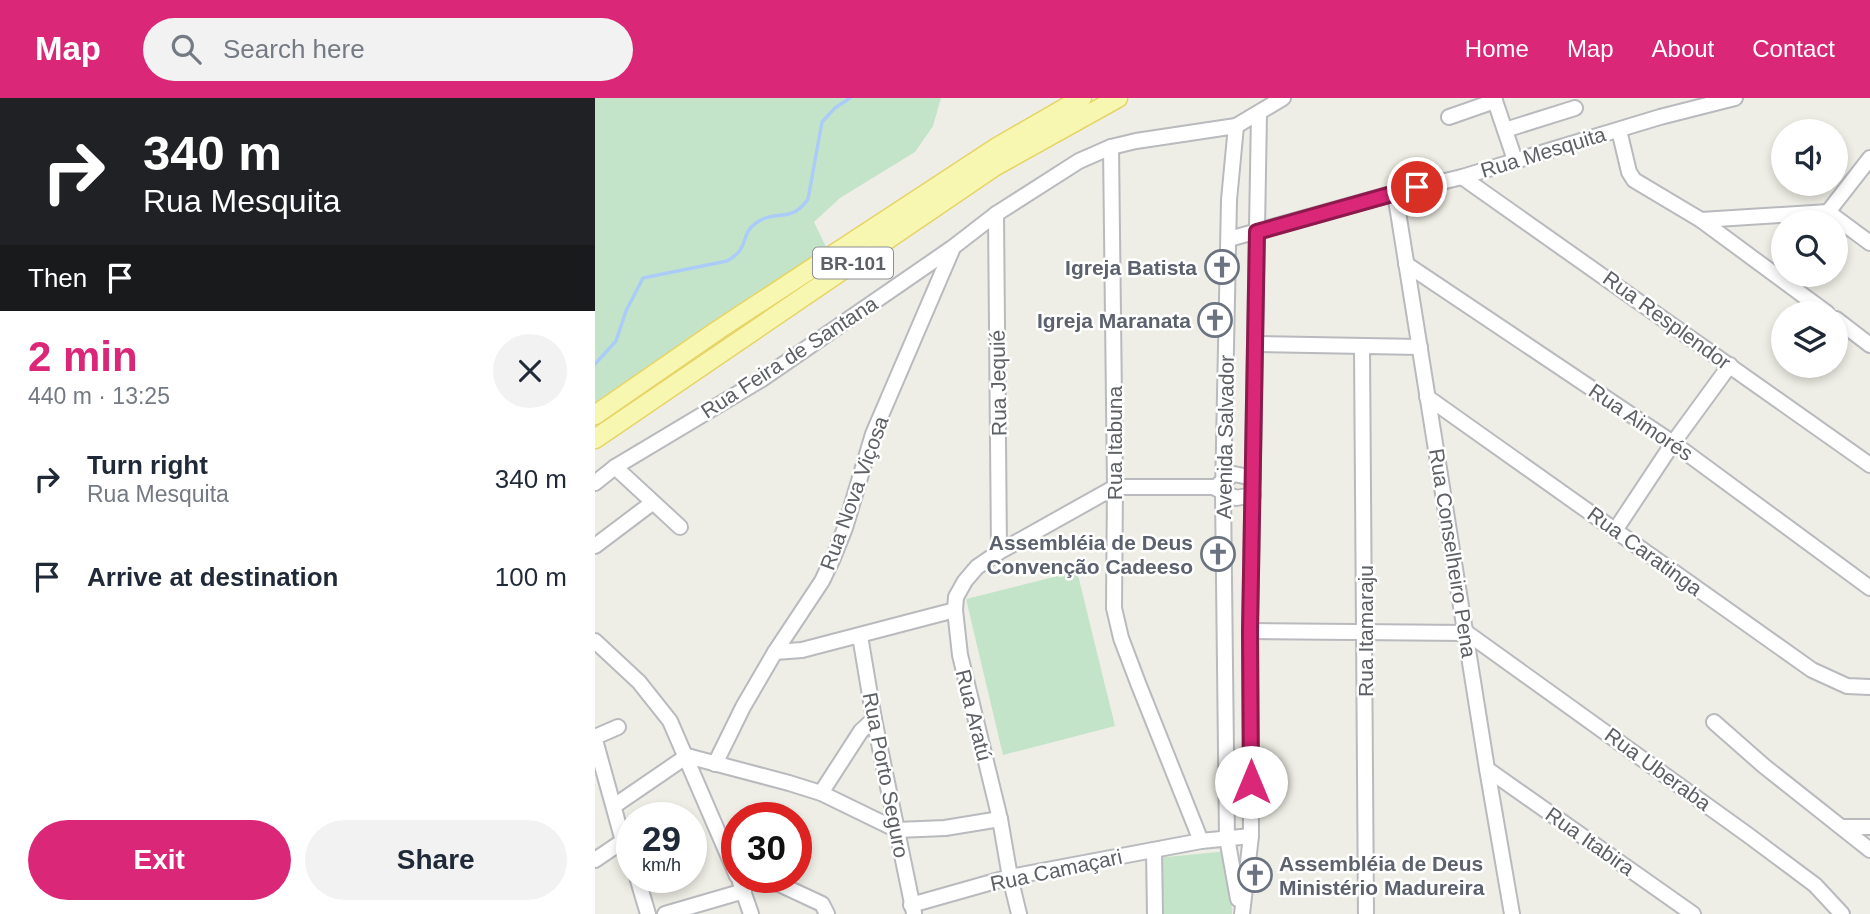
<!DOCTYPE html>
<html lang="en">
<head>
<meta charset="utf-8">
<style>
	:root { --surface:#fff; --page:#f2f2f3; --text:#1f2937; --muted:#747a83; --accent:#db2777 }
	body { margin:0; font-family:Helvetica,sans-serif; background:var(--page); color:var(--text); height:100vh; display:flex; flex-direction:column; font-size:26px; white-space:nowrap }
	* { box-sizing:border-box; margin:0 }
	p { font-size:23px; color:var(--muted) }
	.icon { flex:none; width:38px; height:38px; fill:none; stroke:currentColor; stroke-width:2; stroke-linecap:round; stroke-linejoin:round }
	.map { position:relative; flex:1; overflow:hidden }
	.sheet { display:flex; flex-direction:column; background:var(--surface); width:595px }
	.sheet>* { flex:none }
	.hud { background:#202124; color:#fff; overflow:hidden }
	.tools { position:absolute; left:1176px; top:21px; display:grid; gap:14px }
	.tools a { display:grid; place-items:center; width:77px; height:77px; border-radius:50%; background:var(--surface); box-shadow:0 4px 10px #0003; font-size:35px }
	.speed { position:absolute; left:21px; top:704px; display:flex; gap:14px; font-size:35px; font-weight:700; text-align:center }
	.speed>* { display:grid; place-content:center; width:91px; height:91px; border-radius:50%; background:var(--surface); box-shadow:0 4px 10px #0003; line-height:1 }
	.speed small { font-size:18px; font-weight:400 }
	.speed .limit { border:10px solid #d22; background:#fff; color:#111 }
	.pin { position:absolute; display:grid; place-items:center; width:60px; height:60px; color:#fff; margin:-30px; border:4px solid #fff; border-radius:50%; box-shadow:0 2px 7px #0007 }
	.me { position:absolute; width:77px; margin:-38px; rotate:0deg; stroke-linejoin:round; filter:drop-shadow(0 0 5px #0008) }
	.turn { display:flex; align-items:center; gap:24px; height:147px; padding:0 28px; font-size:32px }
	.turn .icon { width:91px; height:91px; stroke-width:2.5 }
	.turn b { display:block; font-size:49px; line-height:60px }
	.then { display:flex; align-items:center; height:66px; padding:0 28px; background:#0003; gap:14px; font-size:26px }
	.round { display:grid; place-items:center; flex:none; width:74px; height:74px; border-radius:37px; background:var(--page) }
	.head { display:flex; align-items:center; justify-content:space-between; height:119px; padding:0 28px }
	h1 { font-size:42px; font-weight:700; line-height:52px; color:var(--accent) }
	.button { display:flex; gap:14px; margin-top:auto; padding:14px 28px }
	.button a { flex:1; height:80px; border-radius:42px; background:var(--accent); color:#fff; font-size:28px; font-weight:700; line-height:80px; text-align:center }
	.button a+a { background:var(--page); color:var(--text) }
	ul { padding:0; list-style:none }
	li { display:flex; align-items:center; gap:21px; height:98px; padding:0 28px }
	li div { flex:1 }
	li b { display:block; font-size:26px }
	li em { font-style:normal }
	header { display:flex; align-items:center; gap:42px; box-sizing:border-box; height:98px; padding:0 35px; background:var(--accent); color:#fff }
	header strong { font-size:33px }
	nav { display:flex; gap:38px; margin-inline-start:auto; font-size:24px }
	.search { width:490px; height:63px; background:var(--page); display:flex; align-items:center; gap:18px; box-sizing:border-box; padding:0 24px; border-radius:38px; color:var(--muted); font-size:26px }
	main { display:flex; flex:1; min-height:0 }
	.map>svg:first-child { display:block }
	.green { fill:#c4e4c9 }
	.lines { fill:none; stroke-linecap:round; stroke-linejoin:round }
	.stream { stroke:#acccf8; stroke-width:3.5 }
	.minor-casing { stroke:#b8babe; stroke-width:18 }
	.major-casing { stroke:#e6d467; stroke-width:21 }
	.minor { stroke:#fff; stroke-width:14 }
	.major { stroke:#f8f7b1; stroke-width:18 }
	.route-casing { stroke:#8e194d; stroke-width:18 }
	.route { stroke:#db2777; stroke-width:12 }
	.labels { text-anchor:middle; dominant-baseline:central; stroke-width:5; stroke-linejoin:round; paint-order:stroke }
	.shield { fill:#fff; stroke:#8e9093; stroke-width:2 }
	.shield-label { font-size:19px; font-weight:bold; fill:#5d6065 }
	.street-label { font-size:21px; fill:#5d6065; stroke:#fff }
	.worship-label { font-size:21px; font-weight:bold; fill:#5b616d; stroke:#fff; text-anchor:end }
</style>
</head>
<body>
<header>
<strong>Map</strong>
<div class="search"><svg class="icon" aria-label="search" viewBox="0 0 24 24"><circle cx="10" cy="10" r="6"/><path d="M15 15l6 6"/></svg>Search here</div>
<nav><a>Home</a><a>Map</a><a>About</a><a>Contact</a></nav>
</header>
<main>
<section class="sheet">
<div class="hud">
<div class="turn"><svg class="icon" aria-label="right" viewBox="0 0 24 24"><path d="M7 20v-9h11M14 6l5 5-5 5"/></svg><div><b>340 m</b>Rua Mesquita</div></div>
<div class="then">Then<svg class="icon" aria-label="arrive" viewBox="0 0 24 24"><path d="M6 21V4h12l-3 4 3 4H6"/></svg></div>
</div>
<div class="head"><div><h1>2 min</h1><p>440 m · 13:25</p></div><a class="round"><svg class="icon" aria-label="close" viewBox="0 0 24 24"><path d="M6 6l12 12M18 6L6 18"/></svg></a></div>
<ul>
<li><svg class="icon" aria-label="right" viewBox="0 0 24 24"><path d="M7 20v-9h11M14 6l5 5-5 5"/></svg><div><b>Turn right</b><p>Rua Mesquita</p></div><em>340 m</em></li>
<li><svg class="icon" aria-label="arrive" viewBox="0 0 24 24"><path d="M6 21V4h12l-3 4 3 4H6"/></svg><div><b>Arrive at destination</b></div><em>100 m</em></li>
</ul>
<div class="button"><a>Exit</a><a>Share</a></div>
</section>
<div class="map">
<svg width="1275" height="816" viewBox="0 0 1275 816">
	<rect width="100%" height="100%" fill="#eeeee6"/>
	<g class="green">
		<polygon points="0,0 346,0 338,28 320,54 245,100 219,124 233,153 0,312"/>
		<polygon points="482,473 520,628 408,657 371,501"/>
		<polygon points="633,753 636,765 637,816 562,816 561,760"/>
	</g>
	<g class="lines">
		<path class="stream" d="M0,266L21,243L31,213L48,180L132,163C156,150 144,137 161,125C180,111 196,126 213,101L227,24L240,10L255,0"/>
		<g class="minor-casing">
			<g id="minor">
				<polyline points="899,0 920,62"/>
				<polyline points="854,19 900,3"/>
				<polyline points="641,28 634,102 628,395 632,740 643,801"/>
				<polyline points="910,32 980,10"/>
				<polyline points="1024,32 1034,74 1039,82 1106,122 1232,215"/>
				<polyline points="516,49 520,389 519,510 526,540 543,585 606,743 656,738"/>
				<polyline points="867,79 1275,367"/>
				<polyline points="800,95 892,671 917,816"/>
				<polyline points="1233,114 1275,60"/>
				<polyline points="1233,114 1275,145"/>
				<polyline points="401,116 404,454"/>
				<polyline points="1106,122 1233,114"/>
				<polyline points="634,141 800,95 867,79 1065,19 1140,0"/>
				<polyline points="811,166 1078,345 1275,490"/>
				<polyline points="1241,221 1275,247"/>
				<polyline points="661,246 825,249"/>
				<polyline points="767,249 771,816"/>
				<polyline points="832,299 1217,572 1252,588 1275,589"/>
				<polyline points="20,369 85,429"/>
				<polyline points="0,385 20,369 167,281 357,150 401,116 484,63 516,49 541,43 641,28 688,0"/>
				<polyline points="624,386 639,376 658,380"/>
				<polyline points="1021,431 1078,345 1135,267"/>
				<polyline points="0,448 57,405"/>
				<polyline points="655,533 872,535 1153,737 1220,787 1247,816"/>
				<polyline points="265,538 279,621 319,815"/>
				<polyline points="0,543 44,584 75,623 142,778"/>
				<polyline points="180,554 207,552 360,512"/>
				<polyline points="1119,624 1169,668 1275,752"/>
				<polyline points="0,639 23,629"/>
				<polyline points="0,642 28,743 37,765"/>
				<polyline points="92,658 194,685 226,695 302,732 350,730 405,721"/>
				<polyline points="120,666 148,609 180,554 227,483 238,460 250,430 278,336 357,152"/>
				<polyline points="892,671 1098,816"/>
				<polyline points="226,695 266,633 279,621"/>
				<polyline points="19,708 92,658"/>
				<polyline points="1248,729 1275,729"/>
				<polyline points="559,752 560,816"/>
				<polyline points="0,762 28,743"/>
				<polyline points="42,779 53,816"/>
				<polyline points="169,779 227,806 232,816"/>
				<polyline points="145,784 156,816"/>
				<polyline points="316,807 415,779 606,743"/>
				<polyline points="70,816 149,793"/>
				<polyline points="424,816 415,779 405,721 365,557 360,512 361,499 370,483 382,469 404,454 520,389 618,389 641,400 658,397"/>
				<polyline points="647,816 656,738 655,533 664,16"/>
			</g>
		</g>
		<g class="major-casing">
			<g id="major">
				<polyline points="0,317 123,232 402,49 487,0"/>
				<polyline points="0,341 399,69 523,0"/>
			</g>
		</g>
		<use href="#minor" class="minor"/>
		<use href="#major" class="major"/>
	</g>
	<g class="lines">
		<g class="route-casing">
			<polyline id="route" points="656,684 655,533 662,134 822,89"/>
		</g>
		<use href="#route" class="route"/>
	</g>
	<defs>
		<g id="church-ring" transform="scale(1.75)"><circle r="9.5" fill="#fff" stroke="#6b7280" stroke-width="1.5"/><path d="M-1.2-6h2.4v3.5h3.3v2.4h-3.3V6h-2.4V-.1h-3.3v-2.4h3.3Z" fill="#6b7280"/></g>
	</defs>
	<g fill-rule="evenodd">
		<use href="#church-ring" x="627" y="169"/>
		<use href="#church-ring" x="620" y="222"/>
		<use href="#church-ring" x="623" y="456"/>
		<use href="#church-ring" x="660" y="777"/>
	</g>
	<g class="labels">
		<rect class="shield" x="218" y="149.5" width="80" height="31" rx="5"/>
		<g class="shield-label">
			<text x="258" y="165">BR-101</text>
		</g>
		<g class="street-label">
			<text transform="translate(948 54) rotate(-17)">Rua Mesquita</text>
			<text transform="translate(1072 222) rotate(36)">Rua Resplendor</text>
			<text transform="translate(194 259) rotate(-33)">Rua Feira de Santana</text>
			<text transform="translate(403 285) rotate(-91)">Rua Jequié</text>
			<text transform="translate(1046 324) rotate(34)">Rua Aimorés</text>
			<text transform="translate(630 339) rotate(-89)">Avenida Salvador</text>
			<text transform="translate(519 345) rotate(-90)">Rua Itabuna</text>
			<text transform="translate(259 395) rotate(-70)">Rua Nova Viçosa</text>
			<text transform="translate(1050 453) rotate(36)">Rua Caratinga</text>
			<text transform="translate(858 455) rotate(81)">Rua Conselheiro Pena</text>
			<text transform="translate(770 533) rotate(-90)">Rua Itamaraju</text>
			<text transform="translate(379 617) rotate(76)">Rua Aratú</text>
			<text transform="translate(1063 671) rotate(36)">Rua Uberaba</text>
			<text transform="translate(291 677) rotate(79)">Rua Porto Seguro</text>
			<text transform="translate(995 743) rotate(35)">Rua Itabira</text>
			<text transform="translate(461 772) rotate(-12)">Rua Camaçari</text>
		</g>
		<g class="worship-label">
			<text x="602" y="169">Igreja Batista</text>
			<text x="596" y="222">Igreja Maranata</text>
			<text x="598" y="444">Assembléia de Deus<tspan x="598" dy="24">Convenção Cadeeso</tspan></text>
			<text x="684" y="765" text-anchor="start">Assembléia de Deus<tspan x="684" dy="24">Ministério Madureira</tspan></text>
		</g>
	</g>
</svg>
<div class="tools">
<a><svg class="icon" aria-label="sound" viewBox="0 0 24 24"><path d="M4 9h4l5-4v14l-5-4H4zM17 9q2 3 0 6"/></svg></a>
<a><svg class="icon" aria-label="search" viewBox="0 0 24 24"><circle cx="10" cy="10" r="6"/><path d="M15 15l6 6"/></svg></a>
<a><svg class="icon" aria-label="layers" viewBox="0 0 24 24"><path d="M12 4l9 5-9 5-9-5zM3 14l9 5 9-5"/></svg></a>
</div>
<div class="speed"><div>29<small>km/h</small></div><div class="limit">30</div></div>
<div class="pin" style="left:822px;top:89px;background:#d93025"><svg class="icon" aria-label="arrive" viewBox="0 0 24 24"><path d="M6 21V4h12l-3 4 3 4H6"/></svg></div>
<svg class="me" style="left:656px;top:684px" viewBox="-20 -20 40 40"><circle r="19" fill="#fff"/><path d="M0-13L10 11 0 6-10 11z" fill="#db2777"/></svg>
</div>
</main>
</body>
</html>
